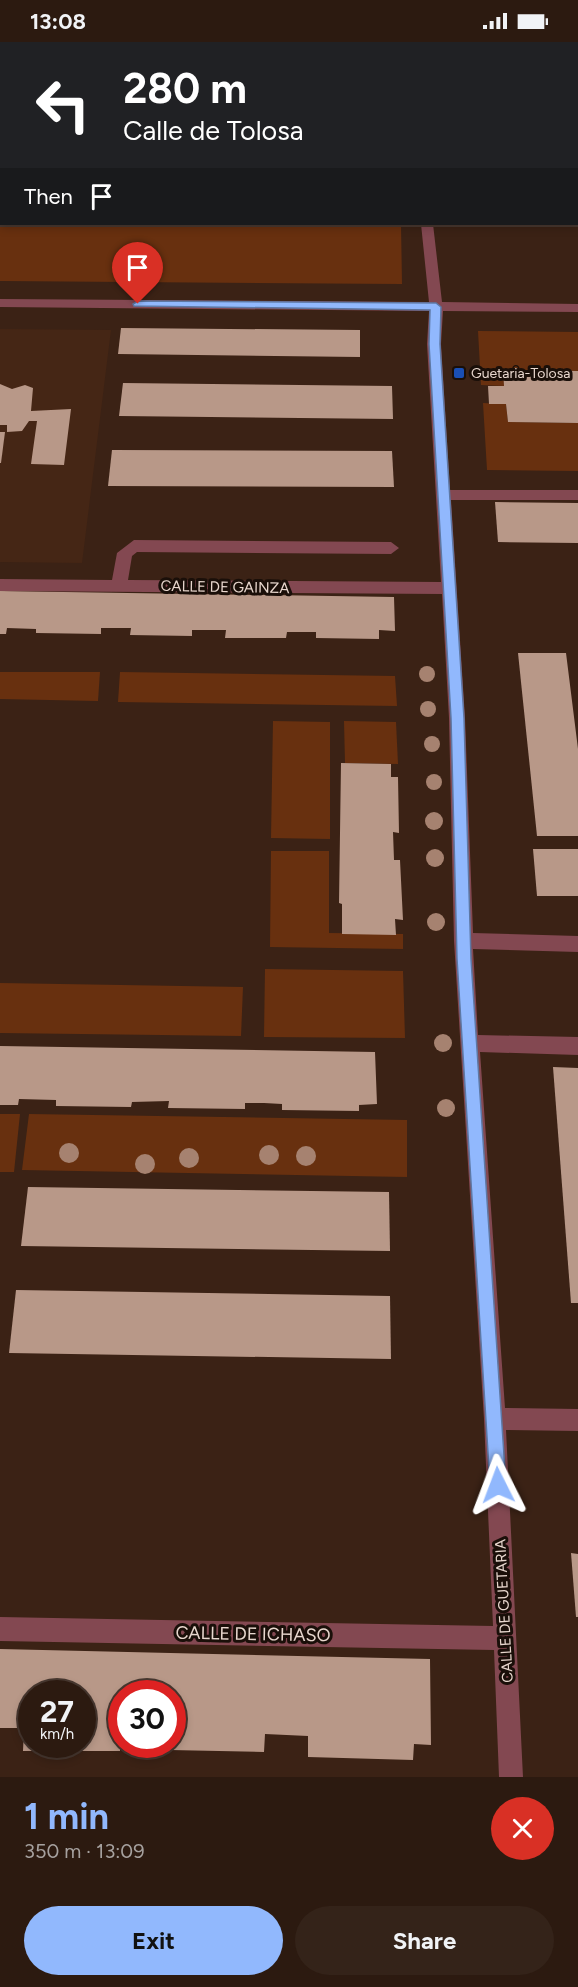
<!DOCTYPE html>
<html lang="en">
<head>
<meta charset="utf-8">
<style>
	:root { --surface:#2c1a10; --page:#342319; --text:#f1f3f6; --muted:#a6a19f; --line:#483830; --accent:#91b8fd }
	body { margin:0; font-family:Figtree,sans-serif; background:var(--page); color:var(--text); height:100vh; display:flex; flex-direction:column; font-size:22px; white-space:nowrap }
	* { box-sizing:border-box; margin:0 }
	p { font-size:20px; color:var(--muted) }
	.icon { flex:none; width:33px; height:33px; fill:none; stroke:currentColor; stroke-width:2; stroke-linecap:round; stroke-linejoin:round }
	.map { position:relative; height:1735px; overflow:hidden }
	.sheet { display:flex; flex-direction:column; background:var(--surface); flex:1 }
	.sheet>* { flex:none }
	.banner { position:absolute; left:0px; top:0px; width:579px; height:183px; box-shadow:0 3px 9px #0003,0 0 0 2px var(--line); background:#202124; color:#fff; overflow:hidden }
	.speed { position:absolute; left:18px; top:1638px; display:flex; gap:12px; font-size:30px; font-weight:700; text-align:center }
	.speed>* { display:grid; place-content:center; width:78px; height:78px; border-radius:50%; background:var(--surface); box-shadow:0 3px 9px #0003,0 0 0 2px var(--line); line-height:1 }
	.speed small { font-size:15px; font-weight:400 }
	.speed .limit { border:9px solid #d22; background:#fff; color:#111 }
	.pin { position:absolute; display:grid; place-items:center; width:51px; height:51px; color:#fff; margin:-62px -26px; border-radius:50% 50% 50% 0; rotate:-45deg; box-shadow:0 0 6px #0007 }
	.pin .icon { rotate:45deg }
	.me { position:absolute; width:66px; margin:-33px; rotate:357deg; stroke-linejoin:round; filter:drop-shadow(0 0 4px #0008) }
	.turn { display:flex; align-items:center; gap:21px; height:126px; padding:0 24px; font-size:27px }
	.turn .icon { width:78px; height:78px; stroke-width:2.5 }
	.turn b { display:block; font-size:42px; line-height:51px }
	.then { display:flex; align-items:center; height:57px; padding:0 24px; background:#0003; gap:12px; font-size:22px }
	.round { display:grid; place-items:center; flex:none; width:63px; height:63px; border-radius:32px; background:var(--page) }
	.overview { display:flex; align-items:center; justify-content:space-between; height:102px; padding:0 24px }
	h1 { font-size:36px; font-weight:700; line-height:45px; color:var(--accent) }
	.cta { display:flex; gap:12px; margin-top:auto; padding:12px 24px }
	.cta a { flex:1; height:69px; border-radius:36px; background:var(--accent); color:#111; font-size:24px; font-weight:700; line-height:69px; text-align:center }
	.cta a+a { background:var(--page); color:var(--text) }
	.status { display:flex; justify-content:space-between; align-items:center; height:42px; padding:0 30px; background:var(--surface); direction:ltr }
	.status svg { height:16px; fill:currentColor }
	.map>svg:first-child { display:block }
	.built { fill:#452615 }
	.green { fill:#68300f }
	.building { fill:#b89888; fill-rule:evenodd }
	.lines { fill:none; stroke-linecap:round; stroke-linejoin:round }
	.minor { fill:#834851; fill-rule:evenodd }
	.major { fill:#da6178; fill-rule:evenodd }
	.tree { fill:#a68270 }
	.route { fill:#91b8fd; stroke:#5e78a4; stroke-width:1.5 }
	.transit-dot { fill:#1a4fb4; stroke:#1a0f09; stroke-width:2 }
	.labels { text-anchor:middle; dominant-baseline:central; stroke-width:6; stroke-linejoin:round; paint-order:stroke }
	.far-poi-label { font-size:14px; fill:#e8d7ce; stroke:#1a0f09; text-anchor:start }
	.street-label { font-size:15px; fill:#e8d7ce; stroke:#1a0f09 }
	.near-street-label { font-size:18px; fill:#e8d7ce; stroke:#1a0f09 }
</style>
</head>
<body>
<div class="status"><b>13:08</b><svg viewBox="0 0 49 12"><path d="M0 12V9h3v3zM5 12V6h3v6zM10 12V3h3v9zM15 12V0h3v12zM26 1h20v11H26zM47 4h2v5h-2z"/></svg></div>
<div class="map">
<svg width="578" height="1735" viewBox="0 0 578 1735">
	<rect width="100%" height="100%" fill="#3b2215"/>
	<polygon class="built" points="0,287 111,288 82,521 0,520"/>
	<g class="green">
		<polygon points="0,0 578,0 578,74 578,2 2,2 1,62"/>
		<polygon points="0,120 2,182 401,182 402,242 0,239"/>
		<polygon points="478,289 578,290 578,329 503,328 504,344 481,343"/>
		<polygon points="483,361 506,362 508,380 578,381 578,429 487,428"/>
		<polygon points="0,630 100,630 98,659 0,657"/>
		<polygon points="120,630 395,634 397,664 118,660"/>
		<polygon points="273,679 330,680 330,797 271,796"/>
		<polygon points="344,679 396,680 398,722 345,721"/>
		<polygon points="271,809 329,809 329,891 403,892 403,907 270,905"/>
		<polygon points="265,927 403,929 405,996 264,995"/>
		<polygon points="0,941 243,945 241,994 0,991"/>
		<polygon points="0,1072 20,1072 14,1130 0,1130"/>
		<polygon points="29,1072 407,1078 407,1135 22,1128"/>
	</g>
	<g class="building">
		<polygon points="121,286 360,288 360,315 118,312"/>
		<polygon points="503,328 578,329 578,381 508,380 506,362 489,362 488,344 504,344"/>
		<polygon points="123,341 392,344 393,377 119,374"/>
		<polygon points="0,342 12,347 25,343 33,346 31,369 71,367 64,423 31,422 37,379 29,379 22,389 7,390 7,383 0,383"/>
		<polygon points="0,390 5,390 1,421 0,421"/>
		<polygon points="112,408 392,409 394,445 108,444"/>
		<polygon points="495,460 578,461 578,501 498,500"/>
		<polygon points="0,549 394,555 395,589 379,588 379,597 316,596 316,590 287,590 286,596 225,596 226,588 192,588 192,594 130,593 131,586 101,586 101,592 36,591 36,587 7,586 6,592 0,592"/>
		<polygon points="518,611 566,611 578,707 578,794 537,794"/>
		<polygon points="341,721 391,722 391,735 398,735 399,791 393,790 394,818 400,818 403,878 395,877 396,893 342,892 342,862 339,861"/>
		<polygon points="533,807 578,807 578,854 537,854"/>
		<polygon points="0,1004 375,1010 377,1062 359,1063 359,1069 282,1068 282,1062 264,1061 245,1061 245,1067 168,1066 169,1059 132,1060 131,1065 56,1064 56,1058 19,1057 18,1063 0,1063"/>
		<polygon points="553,1025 578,1026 578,1261 571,1261"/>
		<polygon points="28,1145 389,1150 390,1209 21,1204"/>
		<polygon points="16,1248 390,1254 391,1317 9,1311"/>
		<polygon points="571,1511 578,1512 578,1575 576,1575"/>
		<path d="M0,1607L430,1617L431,1703L414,1702L413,1718L308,1715V1694L265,1692L264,1710L170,1708V1702H172V1652H122L120,1709H23L24,1686H0ZM32,1652H82V1702H32Z"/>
	</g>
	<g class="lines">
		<polygon class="minor" points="421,182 433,182 442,260 578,262 578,270 443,269 441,302 450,448 578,448 578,458 451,458 465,676 473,891 578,894 578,910 473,907 478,993 578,995 578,1013 480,1010 505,1366 578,1367 578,1389 506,1388 523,1735 499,1735 494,1608 0,1599 0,1575 493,1584 484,1377 454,899 449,676 442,552 0,549 0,537 112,538 117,511 134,498 391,500 399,506 391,512 137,510 132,514 128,538 441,540 427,302 429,269 0,265 0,257 429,260"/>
		<g class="major">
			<rect x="0" y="81" width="2" height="8"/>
			<rect x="0" y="98" width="2" height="8"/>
		</g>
	</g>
	<g class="tree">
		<circle cx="427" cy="632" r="8"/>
		<circle cx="428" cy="667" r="8"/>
		<circle cx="432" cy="702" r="8"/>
		<circle cx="434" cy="740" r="8"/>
		<circle cx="434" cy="779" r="9"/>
		<circle cx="435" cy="816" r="9"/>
		<circle cx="436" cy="880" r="9"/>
		<circle cx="443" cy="1001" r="9"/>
		<circle cx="446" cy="1066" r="9"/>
		<circle cx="69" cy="1111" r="10"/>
		<circle cx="269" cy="1113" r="10"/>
		<circle cx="306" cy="1114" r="10"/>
		<circle cx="189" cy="1116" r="10"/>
		<circle cx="145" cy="1122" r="10"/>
	</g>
	<polygon class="route" points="138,259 436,261 441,265 440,302 464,676 471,917 506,1443 504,1449 498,1451 492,1449 490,1443 457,917 451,676 429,302 430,268 134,264 133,262"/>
	<rect class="transit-dot" x="453" y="325" width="12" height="12" rx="3"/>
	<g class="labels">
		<g class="far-poi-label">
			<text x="471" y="331">Guetaria-Tolosa</text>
		</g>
		<g class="street-label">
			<text transform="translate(225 545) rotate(1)">CALLE DE GAINZA</text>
			<text transform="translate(504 1569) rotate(-93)">CALLE DE GUETARIA</text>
		</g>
		<g class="near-street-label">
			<text transform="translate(253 1592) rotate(1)">CALLE DE ICHASO</text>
		</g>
	</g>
</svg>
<div class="speed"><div>27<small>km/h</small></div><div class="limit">30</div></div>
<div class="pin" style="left:138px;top:262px;background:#d93025"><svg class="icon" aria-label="arrive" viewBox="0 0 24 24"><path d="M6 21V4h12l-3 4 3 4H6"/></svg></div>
<svg class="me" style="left:498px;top:1443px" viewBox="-20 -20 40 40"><path d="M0-17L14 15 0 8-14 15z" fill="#91b8fd" stroke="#fff" stroke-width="4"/></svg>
<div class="banner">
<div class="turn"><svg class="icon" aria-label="left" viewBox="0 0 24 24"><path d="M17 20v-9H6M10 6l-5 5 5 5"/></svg><div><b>280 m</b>Calle de Tolosa</div></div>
<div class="then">Then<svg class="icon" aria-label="arrive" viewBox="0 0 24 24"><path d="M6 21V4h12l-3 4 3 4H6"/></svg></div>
</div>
</div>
<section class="sheet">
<div class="overview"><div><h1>1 min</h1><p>350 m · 13:09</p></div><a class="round" style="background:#d93025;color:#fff"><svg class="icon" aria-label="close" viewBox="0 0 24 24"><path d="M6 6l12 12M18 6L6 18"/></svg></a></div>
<div class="cta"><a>Exit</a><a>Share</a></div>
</section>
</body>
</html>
